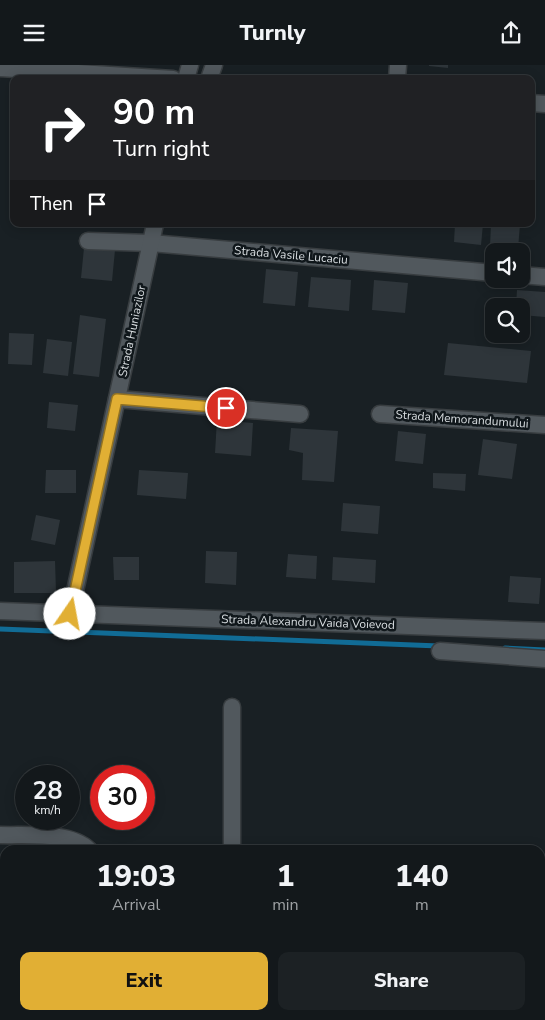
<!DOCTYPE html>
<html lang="en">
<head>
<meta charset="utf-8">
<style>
	:root { --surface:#13181b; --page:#1c2124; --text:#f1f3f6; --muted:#9da0a3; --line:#32373a; --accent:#e1af34 }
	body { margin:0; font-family:"Nunito Sans",sans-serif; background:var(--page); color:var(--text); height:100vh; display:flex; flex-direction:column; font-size:19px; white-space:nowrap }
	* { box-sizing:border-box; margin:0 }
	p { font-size:16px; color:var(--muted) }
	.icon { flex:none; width:28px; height:28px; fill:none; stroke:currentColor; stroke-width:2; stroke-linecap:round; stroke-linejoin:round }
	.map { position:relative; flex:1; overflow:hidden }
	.panel { position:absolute; left:0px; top:780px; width:545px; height:175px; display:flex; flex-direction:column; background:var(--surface); border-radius:15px 15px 0 0; box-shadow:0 2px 12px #0003,0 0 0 1px var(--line) }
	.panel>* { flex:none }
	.hud { position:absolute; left:10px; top:10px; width:525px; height:152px; border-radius:10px; box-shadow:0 2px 12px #0003,0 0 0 1px var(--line); background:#202124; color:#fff; overflow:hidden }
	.buttons { position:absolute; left:485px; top:178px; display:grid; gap:10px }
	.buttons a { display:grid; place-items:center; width:45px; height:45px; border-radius:10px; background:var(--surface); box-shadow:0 2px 12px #0003,0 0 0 1px var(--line); font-size:25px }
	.speed { position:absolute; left:15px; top:700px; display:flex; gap:10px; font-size:25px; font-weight:700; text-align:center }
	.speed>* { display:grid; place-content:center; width:65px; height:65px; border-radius:50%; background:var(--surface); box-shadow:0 2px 12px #0003,0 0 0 1px var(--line); line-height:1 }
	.speed small { font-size:12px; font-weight:400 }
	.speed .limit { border:8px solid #d22; background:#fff; color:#111 }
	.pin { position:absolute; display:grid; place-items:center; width:42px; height:42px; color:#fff; margin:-21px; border:2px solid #fff; border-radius:50%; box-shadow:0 1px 5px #0007 }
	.me { position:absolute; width:55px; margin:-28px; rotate:12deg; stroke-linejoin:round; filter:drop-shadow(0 0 4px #0008) }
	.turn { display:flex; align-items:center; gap:18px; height:105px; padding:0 20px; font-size:22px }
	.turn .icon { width:65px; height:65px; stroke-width:2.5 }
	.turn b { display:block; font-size:35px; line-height:42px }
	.then { display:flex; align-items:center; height:48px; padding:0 20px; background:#0003; gap:10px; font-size:19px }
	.eta { display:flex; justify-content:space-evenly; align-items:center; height:85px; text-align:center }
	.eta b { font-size:30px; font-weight:800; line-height:35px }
	.button { display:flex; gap:10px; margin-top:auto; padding:10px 20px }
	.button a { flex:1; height:58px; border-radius:10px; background:var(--accent); color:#111; font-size:20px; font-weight:800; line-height:58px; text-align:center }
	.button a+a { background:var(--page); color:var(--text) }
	header { display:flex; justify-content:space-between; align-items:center; height:65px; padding:0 20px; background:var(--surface); font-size:22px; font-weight:800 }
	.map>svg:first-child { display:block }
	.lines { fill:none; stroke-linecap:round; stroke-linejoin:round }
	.stream { stroke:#116c96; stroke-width:5 }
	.building { fill:#2e353a }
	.minor-casing { stroke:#383d40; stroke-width:19 }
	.tertiary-casing { stroke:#383d40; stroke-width:22 }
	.path { stroke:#7e8487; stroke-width:3; stroke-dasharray:4 4; stroke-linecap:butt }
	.minor { stroke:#51585d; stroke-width:16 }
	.tertiary { stroke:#51585d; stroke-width:20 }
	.rail-casing { stroke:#6f7679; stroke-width:5.5 }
	.rail { stroke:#10171b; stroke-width:4; stroke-dasharray:11; stroke-linecap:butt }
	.route-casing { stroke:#927222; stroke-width:12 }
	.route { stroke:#e1af34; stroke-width:9 }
	.labels { text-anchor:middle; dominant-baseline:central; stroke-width:5; stroke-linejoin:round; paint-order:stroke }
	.street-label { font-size:12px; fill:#d8dde0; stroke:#10171b }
</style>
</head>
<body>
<header><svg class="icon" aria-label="menu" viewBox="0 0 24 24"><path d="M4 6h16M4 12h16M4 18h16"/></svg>Turnly<svg class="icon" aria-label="share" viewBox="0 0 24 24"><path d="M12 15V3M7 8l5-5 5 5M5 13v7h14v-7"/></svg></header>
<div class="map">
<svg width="545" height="955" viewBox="0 0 545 955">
	<rect width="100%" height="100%" fill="#192024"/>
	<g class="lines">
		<g class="stream">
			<polyline points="0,564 439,581"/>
			<polyline points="505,583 545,585"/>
		</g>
	</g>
	<g class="building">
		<polygon points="429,0 448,0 448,3 429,1"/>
		<polygon points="12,99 14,99 14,132 10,132"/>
		<polygon points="455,159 483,159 481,180 454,177"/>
		<polygon points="491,159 520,159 518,184 490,182"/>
		<polygon points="84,183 115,185 112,216 81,213"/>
		<polygon points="266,204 298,207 295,241 263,238"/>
		<polygon points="311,212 351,215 349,246 308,242"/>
		<polygon points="374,215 408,218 405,248 372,245"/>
		<polygon points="517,225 545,227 545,252 521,250 521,241 516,241"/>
		<polygon points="80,250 106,254 99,312 73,309"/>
		<polygon points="9,268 34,269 32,300 8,299"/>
		<polygon points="47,274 72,277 68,311 43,308"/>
		<polygon points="448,278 531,286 527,318 444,310"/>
		<polygon points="49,337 78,340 75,366 47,363"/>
		<polygon points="217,355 253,358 251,391 215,388"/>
		<polygon points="291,363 338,366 334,417 302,415 303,388 289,385"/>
		<polygon points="398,366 426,369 423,399 395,396"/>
		<polygon points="483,374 517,379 512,414 478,410"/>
		<polygon points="46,405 76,405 76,428 45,428"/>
		<polygon points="139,405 188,408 186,434 137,430"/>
		<polygon points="433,408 466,409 465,426 433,423"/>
		<polygon points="343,438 380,441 378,469 341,466"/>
		<polygon points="36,450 60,455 55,480 31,475"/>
		<polygon points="206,486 237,487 236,520 205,518"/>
		<polygon points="288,489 317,491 316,514 286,512"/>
		<polygon points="113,492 139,492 139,515 114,515"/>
		<polygon points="333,492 376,495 375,518 332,515"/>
		<polygon points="55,496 56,528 14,528 14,497"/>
		<polygon points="510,511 541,513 539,539 508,537"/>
		<polygon points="0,938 5,938 5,950 30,950 30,955 0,955"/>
		<polygon points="97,950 124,950 124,955 96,955"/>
		<rect x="170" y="950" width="29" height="5"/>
		<polygon points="246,950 273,950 272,955 246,955"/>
		<rect x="299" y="950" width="67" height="5"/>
		<polygon points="400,950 432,950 431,955 400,955"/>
		<polygon points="480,950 512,950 511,955 480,955"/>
	</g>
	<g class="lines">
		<g class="minor-casing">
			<g id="minor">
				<polyline points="0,3 173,14"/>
				<polyline points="186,14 190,0"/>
				<polyline points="209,14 214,0"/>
				<polyline points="397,14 398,0"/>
				<polyline points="531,38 545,39"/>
				<polyline points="88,176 151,178 494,208"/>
				<polyline points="521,210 545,212"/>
				<polyline points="117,334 300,349"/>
				<polyline points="380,349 545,360"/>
				<polyline points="0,546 545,566"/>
				<polyline points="70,549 155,159"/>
				<polyline points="440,586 545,594"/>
				<path d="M0,770C26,771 70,766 89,785"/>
				<polyline points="232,785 232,642"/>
				<polyline points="540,847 545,847"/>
				<polyline points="60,950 60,955"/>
				<polyline points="374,955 374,950"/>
			</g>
		</g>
		<g class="tertiary-casing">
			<g id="tertiary">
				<polyline points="0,895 5,896"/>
				<polyline points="540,913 545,913"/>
			</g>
		</g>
		<polyline class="path" points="232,955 233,950"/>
		<use href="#minor" class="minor"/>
		<use href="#tertiary" class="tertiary"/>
		<g class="rail-casing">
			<g id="rail">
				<polyline points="0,853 5,853"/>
				<polyline points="540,865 545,865"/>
			</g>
		</g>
		<use href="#rail" class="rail"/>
	</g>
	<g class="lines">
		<g class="route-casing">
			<polyline id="route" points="70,549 117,334 226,343"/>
		</g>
		<use href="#route" class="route"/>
	</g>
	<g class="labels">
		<g class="street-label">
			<text transform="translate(291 190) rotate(5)">Strada Vasile Lucaciu</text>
			<text transform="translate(132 266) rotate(-78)">Strada Huniazilor</text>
			<text transform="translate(462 354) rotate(4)">Strada Memorandumului</text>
			<text transform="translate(308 557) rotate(2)">Strada Alexandru Vaida Voievod</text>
		</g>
	</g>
</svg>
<div class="buttons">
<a><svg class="icon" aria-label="sound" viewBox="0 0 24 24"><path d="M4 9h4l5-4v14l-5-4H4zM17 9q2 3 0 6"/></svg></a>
<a><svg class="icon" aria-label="search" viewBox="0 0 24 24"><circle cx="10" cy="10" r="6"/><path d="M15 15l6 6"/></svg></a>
</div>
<div class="speed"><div>28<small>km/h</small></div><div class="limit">30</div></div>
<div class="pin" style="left:226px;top:343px;background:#d93025"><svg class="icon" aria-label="arrive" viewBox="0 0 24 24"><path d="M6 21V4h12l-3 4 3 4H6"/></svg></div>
<svg class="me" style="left:70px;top:549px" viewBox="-20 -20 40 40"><circle r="19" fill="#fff"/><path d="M0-13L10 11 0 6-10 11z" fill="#e1af34"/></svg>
<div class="hud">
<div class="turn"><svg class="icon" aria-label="right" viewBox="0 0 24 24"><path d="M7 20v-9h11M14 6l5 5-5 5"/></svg><div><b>90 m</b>Turn right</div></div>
<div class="then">Then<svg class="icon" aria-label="arrive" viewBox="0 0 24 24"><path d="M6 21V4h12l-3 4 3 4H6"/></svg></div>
</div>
<section class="panel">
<div class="eta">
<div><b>19:03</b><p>Arrival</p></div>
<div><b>1</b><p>min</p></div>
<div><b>140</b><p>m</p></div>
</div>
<div class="button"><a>Exit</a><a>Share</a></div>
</section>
</div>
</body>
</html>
